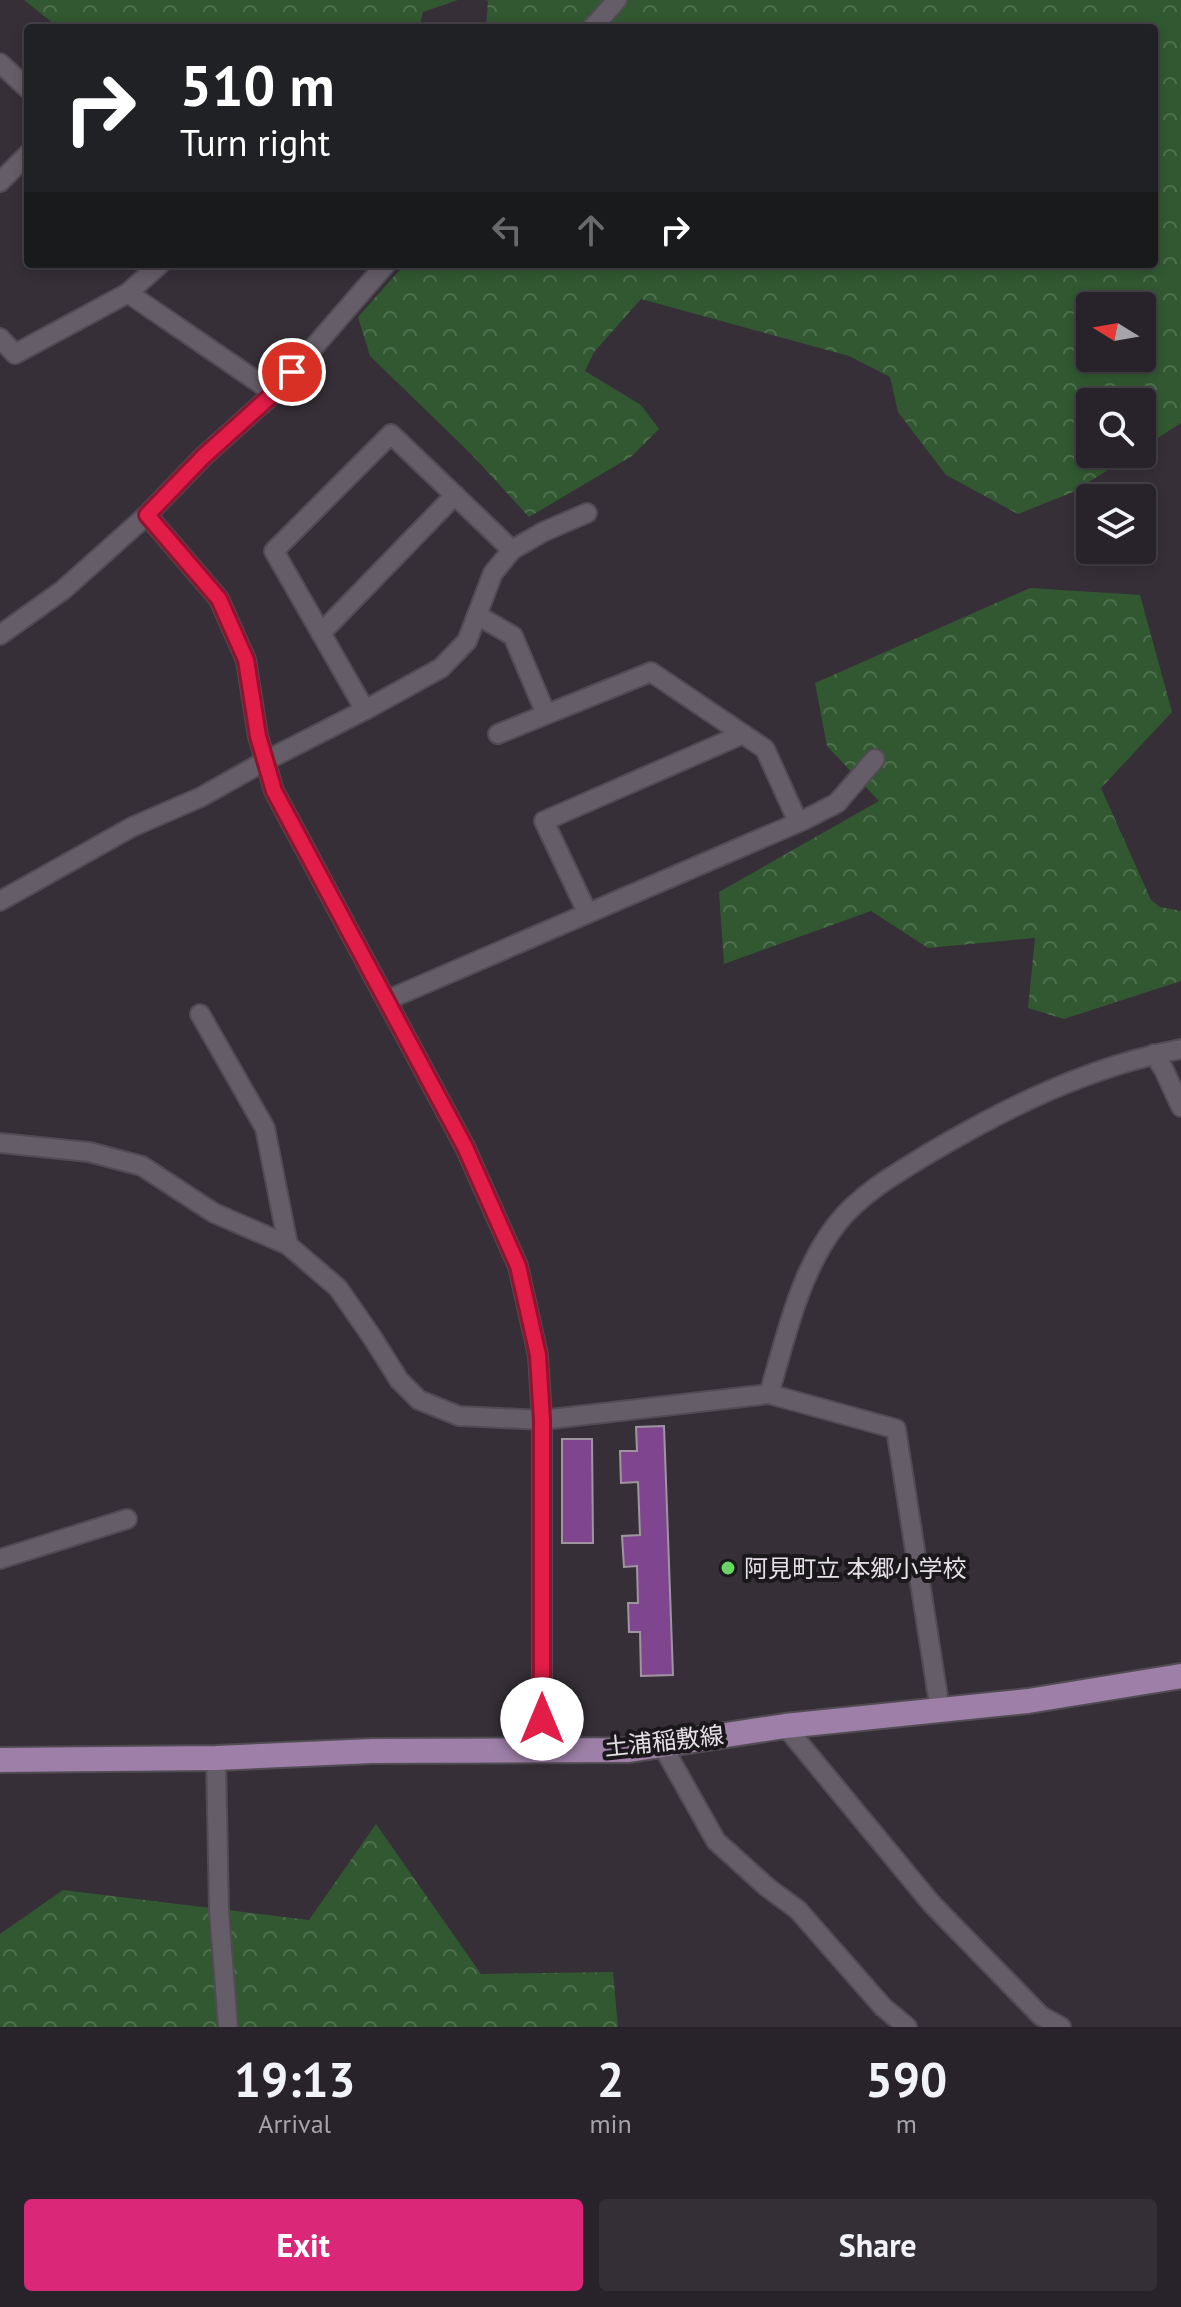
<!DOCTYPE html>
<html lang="en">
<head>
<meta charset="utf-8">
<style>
	:root { --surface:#28232a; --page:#342f36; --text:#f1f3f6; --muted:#a5a4a8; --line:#444047; --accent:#db2777 }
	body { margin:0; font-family:"PT Sans","Noto Sans JP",sans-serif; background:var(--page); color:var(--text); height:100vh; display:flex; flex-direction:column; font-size:30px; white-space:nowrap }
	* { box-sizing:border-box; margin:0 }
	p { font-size:26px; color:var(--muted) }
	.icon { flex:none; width:44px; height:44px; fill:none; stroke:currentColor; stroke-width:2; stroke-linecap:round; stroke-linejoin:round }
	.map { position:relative; height:2027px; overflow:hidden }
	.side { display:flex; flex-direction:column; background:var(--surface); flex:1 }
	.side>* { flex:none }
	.top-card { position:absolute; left:24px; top:24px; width:1134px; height:244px; border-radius:8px; box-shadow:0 4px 12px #0003,0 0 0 2px var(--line); background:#202124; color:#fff; overflow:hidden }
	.needle { width:52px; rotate:281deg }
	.controls { position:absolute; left:1076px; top:292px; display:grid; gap:16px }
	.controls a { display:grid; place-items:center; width:80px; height:80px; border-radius:8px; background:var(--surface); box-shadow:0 4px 12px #0003,0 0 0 2px var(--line); font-size:40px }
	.pin { position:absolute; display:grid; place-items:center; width:68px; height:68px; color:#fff; margin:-34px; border:4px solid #fff; border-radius:50%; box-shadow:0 2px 8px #0007 }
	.me { position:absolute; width:88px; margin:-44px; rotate:0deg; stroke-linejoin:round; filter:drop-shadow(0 0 6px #0008) }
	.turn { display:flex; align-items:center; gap:28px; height:168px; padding:0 24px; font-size:36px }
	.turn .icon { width:104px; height:104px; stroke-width:2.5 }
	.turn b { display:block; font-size:56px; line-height:68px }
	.lanes { display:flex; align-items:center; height:76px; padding:0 24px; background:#0003; justify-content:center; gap:40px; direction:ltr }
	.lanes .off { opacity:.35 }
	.eta { display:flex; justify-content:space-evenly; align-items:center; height:136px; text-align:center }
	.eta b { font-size:48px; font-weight:700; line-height:56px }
	.cta { display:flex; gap:16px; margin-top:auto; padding:16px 24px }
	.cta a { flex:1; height:92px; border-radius:8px; background:var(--accent); color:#fff; font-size:32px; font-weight:700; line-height:92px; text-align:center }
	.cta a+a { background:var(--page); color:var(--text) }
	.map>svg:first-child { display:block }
	.forest { fill:url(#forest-crowns); fill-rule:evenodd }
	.building { fill:#7f468f; stroke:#9e95a1; stroke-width:2 }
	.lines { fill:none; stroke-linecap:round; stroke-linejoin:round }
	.minor-casing { stroke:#514b53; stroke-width:22 }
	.major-casing { stroke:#514b53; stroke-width:28 }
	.minor { stroke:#655d68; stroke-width:18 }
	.major { stroke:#9d7fa7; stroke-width:24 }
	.route-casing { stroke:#92132f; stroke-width:20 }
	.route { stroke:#e11d48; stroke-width:14 }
	.poi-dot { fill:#67d466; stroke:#1b181c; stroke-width:3 }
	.labels { text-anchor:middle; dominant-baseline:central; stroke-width:8; stroke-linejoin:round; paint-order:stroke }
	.poi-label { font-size:24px; fill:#e5e0e6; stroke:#1b181c; text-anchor:start }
	.street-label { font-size:24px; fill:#e5e0e6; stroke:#1b181c }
</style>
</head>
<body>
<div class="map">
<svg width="1181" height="2027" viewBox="0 0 1181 2027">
	<defs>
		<pattern id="forest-crowns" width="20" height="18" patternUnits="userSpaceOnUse" patternTransform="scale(2)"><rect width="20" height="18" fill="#315830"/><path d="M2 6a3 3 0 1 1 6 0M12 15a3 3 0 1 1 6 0" fill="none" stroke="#4f704e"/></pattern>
	</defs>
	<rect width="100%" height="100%" fill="#362f38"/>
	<g class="forest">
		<polygon points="24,0 458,0 423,12 419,28 59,28"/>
		<path d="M485,0H1181V423L1142,448V402H1090V454H1133L1073,492L1018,514L946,475L898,412L890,377L849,356L641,299L594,352L585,371L641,405L659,429L632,456L529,517L472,455L370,356L358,317L405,264H1154V28H486L488,1ZM1090,306H1142V358H1090Z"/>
		<polygon points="1030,588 1140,595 1172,712 1101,788 1151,900 1160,907 1181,911 1181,981 1064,1019 1028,1008 1035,938 928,948 871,911 724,964 719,892 879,801 827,746 815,683"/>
		<polygon points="376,1824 481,1974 613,1972 618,2027 0,2027 0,1934 63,1890 309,1920"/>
	</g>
	<g class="building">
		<polygon points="664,1426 673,1675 641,1676 640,1632 629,1632 628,1603 638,1603 637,1566 624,1567 622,1536 640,1535 638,1482 621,1483 620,1451 637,1451 636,1427"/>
		<polygon points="562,1439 592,1439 593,1543 562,1543"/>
	</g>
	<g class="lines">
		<g class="minor-casing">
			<g id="minor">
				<polyline points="592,28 617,0"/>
				<polyline points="0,63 28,89"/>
				<polyline points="0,182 28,154"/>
				<polyline points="128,293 274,393"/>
				<polyline points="0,338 15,354 128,293 160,264"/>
				<polyline points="147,515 219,599 246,660 258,736 274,791 465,1147 518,1266 538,1355 542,1420 542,1749"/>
				<polyline points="477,615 513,636 546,714"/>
				<polyline points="321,633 455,495"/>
				<polyline points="0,635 63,590 147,515 204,456 274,393 386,264"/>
				<polyline points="365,710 274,551 391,434 512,550"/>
				<polyline points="498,734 651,672 765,749 798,822"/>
				<polyline points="0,901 132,827 201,797 265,761 365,710 441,668 467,641 493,573 512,550 543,532 587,513"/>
				<polyline points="587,912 544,821 743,734"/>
				<polyline points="387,1000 804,820 837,803 875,759"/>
				<polyline points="200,1014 265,1128 288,1245"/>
				<polyline points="1154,1054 1164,1070 1181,1107"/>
				<polyline points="0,1143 89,1152 142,1166 214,1213 288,1245 338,1288 372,1337 399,1380 419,1400 459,1416 542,1420 769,1394 896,1429 940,1710"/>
				<path d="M769,1394C786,1337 799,1273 836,1225C860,1194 895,1174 928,1154C1007,1107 1090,1066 1181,1049"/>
				<polyline points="0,1559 127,1519"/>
				<polyline points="785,1726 931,1903 1041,2016 1061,2027"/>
				<polyline points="662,1745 716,1841 767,1887 798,1910 883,2007 907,2027"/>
				<polyline points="216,1758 219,1911 228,2027"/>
			</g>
		</g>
		<g class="major-casing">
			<polyline id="major" points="0,1760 216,1758 372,1751 629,1750 785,1726 1028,1701 1181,1676"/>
		</g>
		<use href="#minor" class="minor"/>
		<use href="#major" class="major"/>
	</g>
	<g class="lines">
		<g class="route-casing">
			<polyline id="route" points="292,372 274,393 204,456 147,515 219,599 246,660 258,736 274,791 465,1147 518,1266 538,1355 542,1420 542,1719"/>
		</g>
		<use href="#route" class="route"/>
	</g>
	<circle class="poi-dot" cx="728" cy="1568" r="8"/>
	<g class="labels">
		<g class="poi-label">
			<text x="744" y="1568">阿見町立 本郷小学校</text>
		</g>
		<g class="street-label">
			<text transform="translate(664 1741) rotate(-6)">土浦稲敷線</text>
		</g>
	</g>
</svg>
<div class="controls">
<a><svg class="needle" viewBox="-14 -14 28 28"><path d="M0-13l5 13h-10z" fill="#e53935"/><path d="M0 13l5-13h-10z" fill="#a5a4a8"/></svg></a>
<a><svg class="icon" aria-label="search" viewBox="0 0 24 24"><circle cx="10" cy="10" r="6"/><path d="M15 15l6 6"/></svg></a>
<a><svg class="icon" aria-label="layers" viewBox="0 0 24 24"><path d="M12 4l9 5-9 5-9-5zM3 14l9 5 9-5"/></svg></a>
</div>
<div class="pin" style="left:292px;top:372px;background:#d93025"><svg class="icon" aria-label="arrive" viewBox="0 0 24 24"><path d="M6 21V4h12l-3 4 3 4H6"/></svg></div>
<svg class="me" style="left:542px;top:1719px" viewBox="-20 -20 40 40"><circle r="19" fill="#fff"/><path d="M0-13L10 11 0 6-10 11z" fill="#e11d48"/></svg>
<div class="top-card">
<div class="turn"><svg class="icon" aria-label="right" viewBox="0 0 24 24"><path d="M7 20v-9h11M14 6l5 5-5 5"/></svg><div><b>510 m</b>Turn right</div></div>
<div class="lanes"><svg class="icon off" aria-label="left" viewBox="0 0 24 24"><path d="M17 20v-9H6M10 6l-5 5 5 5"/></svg><svg class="icon off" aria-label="ahead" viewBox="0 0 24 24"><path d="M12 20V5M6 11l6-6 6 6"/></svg><svg class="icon" aria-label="right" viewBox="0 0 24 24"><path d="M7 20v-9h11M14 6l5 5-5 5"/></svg></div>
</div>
</div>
<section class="side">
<div class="eta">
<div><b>19:13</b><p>Arrival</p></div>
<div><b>2</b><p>min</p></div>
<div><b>590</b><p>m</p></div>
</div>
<div class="cta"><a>Exit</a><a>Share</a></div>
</section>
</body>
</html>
